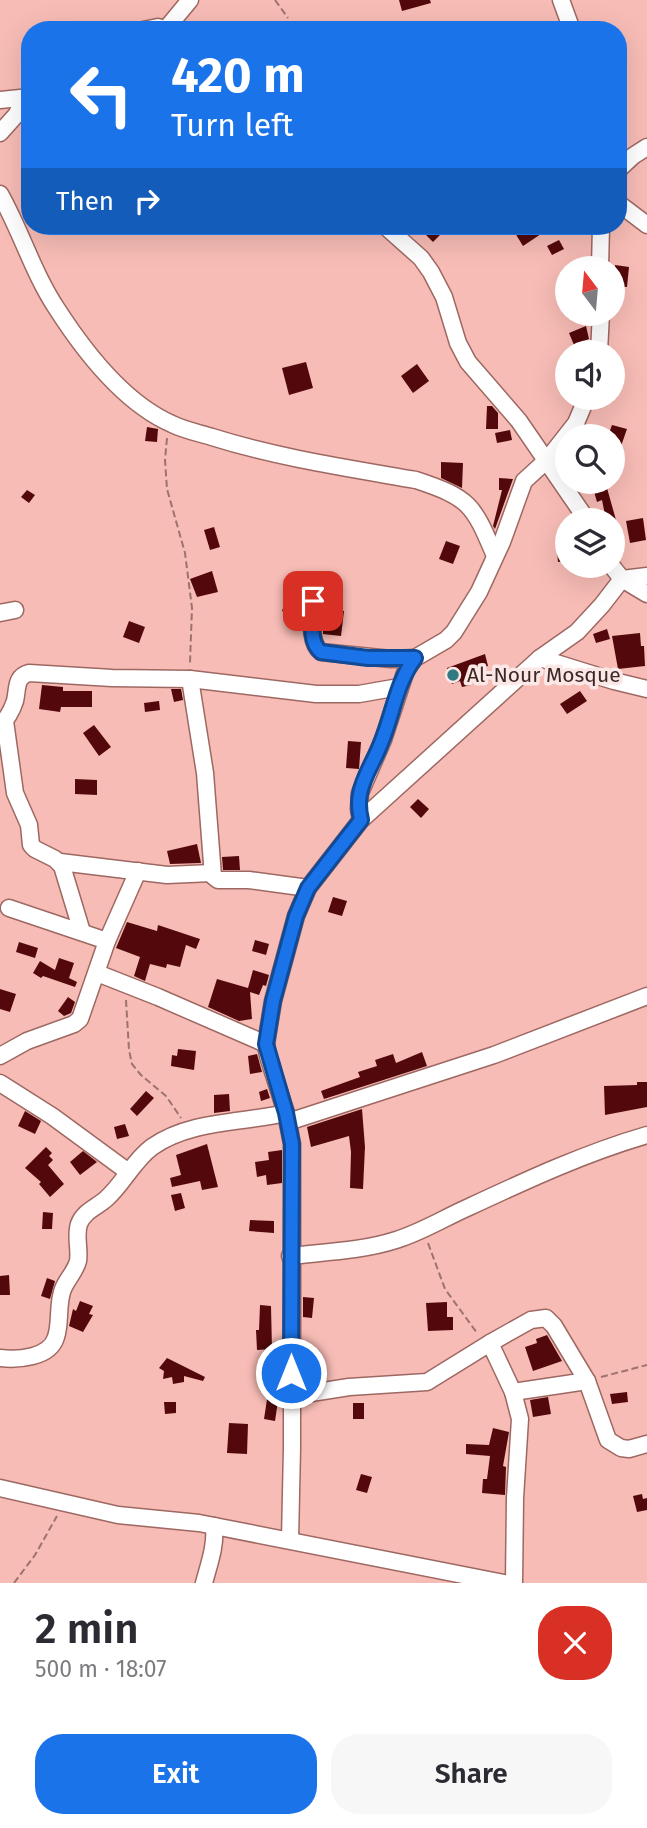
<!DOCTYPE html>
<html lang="en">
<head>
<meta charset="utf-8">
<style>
	:root { --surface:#fff; --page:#f7f7f7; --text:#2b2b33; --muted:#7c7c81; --accent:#1a73e8 }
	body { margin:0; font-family:"Fira Sans",sans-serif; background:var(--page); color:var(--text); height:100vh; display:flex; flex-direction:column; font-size:26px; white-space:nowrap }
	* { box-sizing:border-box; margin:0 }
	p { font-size:23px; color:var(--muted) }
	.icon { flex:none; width:38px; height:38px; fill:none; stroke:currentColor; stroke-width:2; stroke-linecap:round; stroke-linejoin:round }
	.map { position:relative; height:1583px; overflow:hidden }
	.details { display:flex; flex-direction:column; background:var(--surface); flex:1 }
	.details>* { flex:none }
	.top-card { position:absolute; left:21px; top:21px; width:606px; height:214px; border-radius:28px; box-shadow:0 7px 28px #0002; background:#1a73e8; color:#fff; overflow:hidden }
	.needle { width:46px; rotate:344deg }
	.fabs { position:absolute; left:555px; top:256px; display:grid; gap:14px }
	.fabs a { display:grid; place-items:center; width:70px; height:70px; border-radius:50%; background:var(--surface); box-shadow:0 7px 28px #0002; font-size:35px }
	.pin { position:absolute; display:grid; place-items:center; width:60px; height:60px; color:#fff; margin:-30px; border-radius:14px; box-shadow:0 4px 10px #0006 }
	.me { position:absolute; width:77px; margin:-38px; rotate:0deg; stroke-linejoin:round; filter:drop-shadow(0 0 5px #0008) }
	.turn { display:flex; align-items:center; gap:24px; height:147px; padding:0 35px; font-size:32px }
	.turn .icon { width:91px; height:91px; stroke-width:2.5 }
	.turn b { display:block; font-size:49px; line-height:60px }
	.then { display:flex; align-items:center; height:66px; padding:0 35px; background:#0003; gap:14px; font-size:26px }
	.round { display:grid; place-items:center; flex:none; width:74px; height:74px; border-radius:28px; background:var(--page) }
	.summary { display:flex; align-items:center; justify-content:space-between; height:119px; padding:0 35px }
	h1 { font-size:42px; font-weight:600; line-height:52px }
	.primary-button { display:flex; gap:14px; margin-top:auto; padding:14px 35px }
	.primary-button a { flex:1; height:80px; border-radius:28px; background:var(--accent); color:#fff; font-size:28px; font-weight:600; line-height:80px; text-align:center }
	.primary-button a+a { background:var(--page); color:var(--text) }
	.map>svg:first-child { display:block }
	.building { fill:#53090b }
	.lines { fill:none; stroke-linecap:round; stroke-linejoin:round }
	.minor-casing { stroke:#9e6862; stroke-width:19 }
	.path { stroke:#9c736e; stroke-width:2; stroke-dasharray:7 3.5; stroke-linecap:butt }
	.minor { stroke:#fff; stroke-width:16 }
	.route-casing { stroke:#114b97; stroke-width:18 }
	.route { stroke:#1a73e8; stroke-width:12 }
	.poi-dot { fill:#327a83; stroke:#fbe8e6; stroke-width:2.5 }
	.labels { text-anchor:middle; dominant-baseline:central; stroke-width:7; stroke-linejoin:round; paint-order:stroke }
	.poi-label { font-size:21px; fill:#3e2825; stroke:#fbe8e6; text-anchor:start }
</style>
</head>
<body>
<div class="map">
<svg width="647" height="1583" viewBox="0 0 647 1583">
	<rect width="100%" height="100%" fill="#f7bcb5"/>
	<g class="building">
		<polygon points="399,0 430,0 431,3 402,11"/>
		<polygon points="417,226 439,226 444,231 433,242"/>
		<polygon points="526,226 539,226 544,232 523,246 515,233"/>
		<polygon points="559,240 564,249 552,255 547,246"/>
		<polygon points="615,265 629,267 627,287 612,286"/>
		<polygon points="586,326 589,339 574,345 569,333"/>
		<polygon points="306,362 313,388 289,395 282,368"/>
		<polygon points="417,364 429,381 413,393 401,376"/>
		<polygon points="487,406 492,406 498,413 498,429 486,429"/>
		<polygon points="612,425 627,429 614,466 612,436 608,436"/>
		<polygon points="147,427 158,429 157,442 145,441"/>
		<polygon points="510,430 512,440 497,443 495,433"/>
		<polygon points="441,462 463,463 462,488 441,478"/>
		<polygon points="499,478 513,479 495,529 493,526 502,490 499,490"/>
		<polygon points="591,481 605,481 616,520 606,520 602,500 597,502"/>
		<polygon points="27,490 35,495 29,503 21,497"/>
		<polygon points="643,518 646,540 630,543 626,521"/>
		<polygon points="214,527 220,547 210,550 204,530"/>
		<polygon points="446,541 460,546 453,564 439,559"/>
		<polygon points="567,550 567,561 558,562 557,552"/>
		<polygon points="212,571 218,592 197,597 190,579"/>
		<polygon points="291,586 311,591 304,595 302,605 295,603 291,615 282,611"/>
		<polygon points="323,609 344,611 341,636 323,634"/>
		<polygon points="129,621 145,627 139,643 123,637"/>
		<polygon points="607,629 610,639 596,643 593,634"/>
		<polygon points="640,633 641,646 644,646 645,666 618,669 612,636"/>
		<polygon points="485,654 488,666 468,672 471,685 462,687 460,681 452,684 447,668"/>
		<polygon points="42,685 63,687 63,691 92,691 92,707 61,707 60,712 39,709"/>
		<polygon points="171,689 181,689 183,700 174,702"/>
		<polygon points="580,691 587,701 567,714 560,704"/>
		<polygon points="159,701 160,710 145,712 144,703"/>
		<polygon points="94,725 111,747 99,756 83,733"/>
		<polygon points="348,741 361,742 359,769 346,768"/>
		<polygon points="75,779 97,780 97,795 75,794"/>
		<polygon points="418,799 429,809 421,818 410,807"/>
		<polygon points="197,844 201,863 170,864 167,851"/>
		<polygon points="239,856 240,870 223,870 222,857"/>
		<polygon points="333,897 347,901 342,916 328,912"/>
		<polygon points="127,922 157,931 158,925 200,939 196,949 186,945 180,967 167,964 166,968 150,964 145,981 134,976 140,957 116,948"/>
		<polygon points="255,940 269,944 266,955 252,951"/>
		<polygon points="19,942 38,948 35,958 16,952"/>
		<polygon points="59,958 74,963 69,978 77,982 75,987 43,976 41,978 33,973 40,961 55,970"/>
		<polygon points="253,970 269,975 266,986 263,985 259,995 250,992 252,1019 239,1021 208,1007 217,979 248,988"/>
		<polygon points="0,989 16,994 10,1012 0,1009"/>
		<polygon points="68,997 75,1002 71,1013 64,1016 58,1011"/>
		<polygon points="178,1049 196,1051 194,1070 171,1066 172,1055 177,1056"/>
		<polygon points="422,1052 427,1066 324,1099 321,1091 360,1077 358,1072 377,1066 375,1060 393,1054 396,1063"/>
		<polygon points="257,1054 262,1072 250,1074 248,1056"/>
		<polygon points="637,1082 647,1082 647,1107 605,1115 604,1086 637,1085"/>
		<polygon points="267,1089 270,1098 261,1101 259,1092"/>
		<polygon points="146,1091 154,1098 137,1116 130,1109"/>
		<polygon points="229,1094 230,1111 214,1113 214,1095"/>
		<polygon points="362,1109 365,1147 363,1189 350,1188 351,1152 349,1136 311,1147 307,1127"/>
		<polygon points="25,1111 41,1121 35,1134 18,1126"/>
		<polygon points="125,1124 129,1136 117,1139 114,1127"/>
		<polygon points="207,1144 218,1187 202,1190 200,1181 172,1187 170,1178 181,1175 176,1155"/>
		<polygon points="46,1147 52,1153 49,1156 53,1160 48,1165 64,1184 50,1197 39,1184 41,1182 25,1168"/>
		<polygon points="282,1150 282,1183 267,1185 266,1175 257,1177 255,1162 269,1160 268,1152"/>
		<polygon points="83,1151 97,1162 80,1175 70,1162"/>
		<polygon points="181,1193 185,1208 175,1211 171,1195"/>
		<polygon points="43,1212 53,1213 52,1229 42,1229"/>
		<polygon points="250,1220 274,1221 274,1233 249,1231"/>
		<polygon points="9,1275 10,1295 0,1295 0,1276"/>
		<polygon points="47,1278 55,1281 50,1299 41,1296"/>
		<polygon points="303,1297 314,1298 312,1318 303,1317"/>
		<polygon points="80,1301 93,1306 89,1314 93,1315 83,1332 69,1326 73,1309 76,1311"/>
		<polygon points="447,1302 447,1317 453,1317 453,1330 428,1331 426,1303"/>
		<polygon points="260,1305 271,1306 272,1349 257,1350 256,1330 259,1330"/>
		<polygon points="547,1335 562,1361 533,1371 525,1347 537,1343 536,1339"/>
		<polygon points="167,1358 205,1377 203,1381 184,1376 184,1382 173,1384 172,1377 163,1379 164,1371 159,1368"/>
		<polygon points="270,1380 276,1381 276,1401 278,1401 275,1421 264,1419"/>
		<polygon points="627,1392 628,1402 612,1404 610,1394"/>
		<polygon points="548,1397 551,1414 533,1417 530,1400"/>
		<polygon points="164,1402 176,1402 176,1413 165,1414"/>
		<rect x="353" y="1403" width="11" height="16"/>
		<polygon points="229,1423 248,1424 247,1454 227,1453"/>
		<polygon points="493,1428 509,1432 503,1466 506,1467 505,1495 482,1493 483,1479 487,1479 490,1456 466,1454 466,1444 489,1445"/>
		<polygon points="361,1474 372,1477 367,1493 356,1490"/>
		<polygon points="642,1494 643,1499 647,1498 647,1510 637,1512 633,1496"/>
	</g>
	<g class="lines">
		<g class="minor-casing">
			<g id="minor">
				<polyline points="561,0 572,30"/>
				<polyline points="166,29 190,0"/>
				<polyline points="143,30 158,27 167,30"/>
				<polyline points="0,100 30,97"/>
				<polyline points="0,133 17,114 23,99"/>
				<polyline points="618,170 633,156 647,147"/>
				<path d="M0,194C21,231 33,273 57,309C84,351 124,403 172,424C184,430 199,433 212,437C279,458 347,468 416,480C470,498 473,504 495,556"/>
				<polyline points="618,203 647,225"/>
				<polyline points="385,226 421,258 431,272 444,297 458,343 468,362 519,421 587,520"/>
				<polyline points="600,268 601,226"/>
				<polyline points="599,352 601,313"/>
				<polyline points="611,565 622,579 647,594"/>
				<path d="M313,601C313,616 308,642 321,652L391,659L415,658"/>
				<polyline points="0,613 15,610"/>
				<polyline points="540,658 614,681 647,689"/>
				<polyline points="190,679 205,773 213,876 218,880 249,880 308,888"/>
				<polyline points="5,721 15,793 29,825 31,845 35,849 55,859 62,866 82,932"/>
				<path d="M0,726C7,719 12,710 15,701C18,688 15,677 29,673L112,678L190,679L316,694H359L399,687"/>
				<polyline points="361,820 359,809 360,793 383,740 406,670 415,658 446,640 454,632 479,592 502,542 524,481 547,460 576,423 587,397"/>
				<polyline points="60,862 167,875 212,873"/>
				<polyline points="9,908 107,941"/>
				<polyline points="97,973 158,997 266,1044"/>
				<polyline points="0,1056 27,1041 74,1024 80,1019 107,941 138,871"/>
				<polyline points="0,1083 52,1116 127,1171"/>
				<polyline points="288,1122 494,1055 647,996"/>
				<path d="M290,1256C325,1252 362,1251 396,1240C422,1232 444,1218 469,1207C527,1180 585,1153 647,1135"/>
				<polyline points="490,1343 513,1392 520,1419 515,1498 514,1583"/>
				<path d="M0,1358C18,1360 50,1358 56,1337C61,1322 57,1304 63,1289C67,1279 75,1272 78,1261C80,1249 75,1236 79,1224C84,1211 97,1207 106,1199C124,1183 133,1161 152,1147C190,1120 243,1123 286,1113"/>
				<polyline points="513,1392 587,1381"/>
				<polyline points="292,1396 349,1387 427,1382 490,1343 531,1320 546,1318 554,1326 587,1381 608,1440 621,1448 629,1449 647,1444"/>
				<polyline points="0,1488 118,1515 199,1523 504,1583"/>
				<polyline points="290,1540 292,1448 292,1144 286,1113 268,1056 266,1044 273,1001 296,916 308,888 361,820 540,658 577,632 602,605 622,579 647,576"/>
				<path d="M204,1583C209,1564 216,1546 214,1526"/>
			</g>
		</g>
		<g class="path">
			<polyline points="275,0 288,18"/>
			<polyline points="167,438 165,460 167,489 185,553 192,608 190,663"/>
			<polyline points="126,1000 129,1050 132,1064 141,1075 166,1096 181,1118"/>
			<polyline points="428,1243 445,1289 477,1333"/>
			<polyline points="601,1377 647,1365"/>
			<polyline points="14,1583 35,1555 57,1516"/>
		</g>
		<use href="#minor" class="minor"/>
	</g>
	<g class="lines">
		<g class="route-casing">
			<path id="route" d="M291,1373L292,1144L286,1113L266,1044L273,1001L296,916L308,888L361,820C359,811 358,803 360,794C363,776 375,760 381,743C393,715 396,683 415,658H368L321,652C308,642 313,616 313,601"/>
		</g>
		<use href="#route" class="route"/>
	</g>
	<circle class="poi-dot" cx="453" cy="675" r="7"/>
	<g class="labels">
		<g class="poi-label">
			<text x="467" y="675">Al-Nour Mosque</text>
		</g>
	</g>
</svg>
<div class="fabs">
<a><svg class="needle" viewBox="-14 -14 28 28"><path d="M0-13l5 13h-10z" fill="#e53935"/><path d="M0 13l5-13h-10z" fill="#7c7c81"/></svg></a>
<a><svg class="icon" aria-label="sound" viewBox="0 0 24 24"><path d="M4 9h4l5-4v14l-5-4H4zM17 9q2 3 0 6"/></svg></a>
<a><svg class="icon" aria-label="search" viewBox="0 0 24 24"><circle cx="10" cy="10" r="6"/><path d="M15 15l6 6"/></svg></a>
<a><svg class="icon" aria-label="layers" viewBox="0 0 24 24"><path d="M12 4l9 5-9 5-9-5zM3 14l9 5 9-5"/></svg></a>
</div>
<div class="pin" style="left:313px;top:601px;background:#d93025"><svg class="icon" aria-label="arrive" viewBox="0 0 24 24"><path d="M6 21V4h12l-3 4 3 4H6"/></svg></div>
<svg class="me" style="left:291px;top:1373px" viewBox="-20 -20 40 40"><circle r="17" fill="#1a73e8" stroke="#fff" stroke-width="3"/><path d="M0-11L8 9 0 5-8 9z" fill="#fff"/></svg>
<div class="top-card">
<div class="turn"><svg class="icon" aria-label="left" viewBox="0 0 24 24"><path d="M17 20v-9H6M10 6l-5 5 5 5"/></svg><div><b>420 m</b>Turn left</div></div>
<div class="then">Then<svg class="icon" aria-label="right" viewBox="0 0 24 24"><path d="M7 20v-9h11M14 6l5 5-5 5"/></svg></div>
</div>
</div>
<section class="details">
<div class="summary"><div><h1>2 min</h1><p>500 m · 18:07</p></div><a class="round" style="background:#d93025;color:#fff"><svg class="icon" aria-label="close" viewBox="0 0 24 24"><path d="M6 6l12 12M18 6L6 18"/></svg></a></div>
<div class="primary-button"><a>Exit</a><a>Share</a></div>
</section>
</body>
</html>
